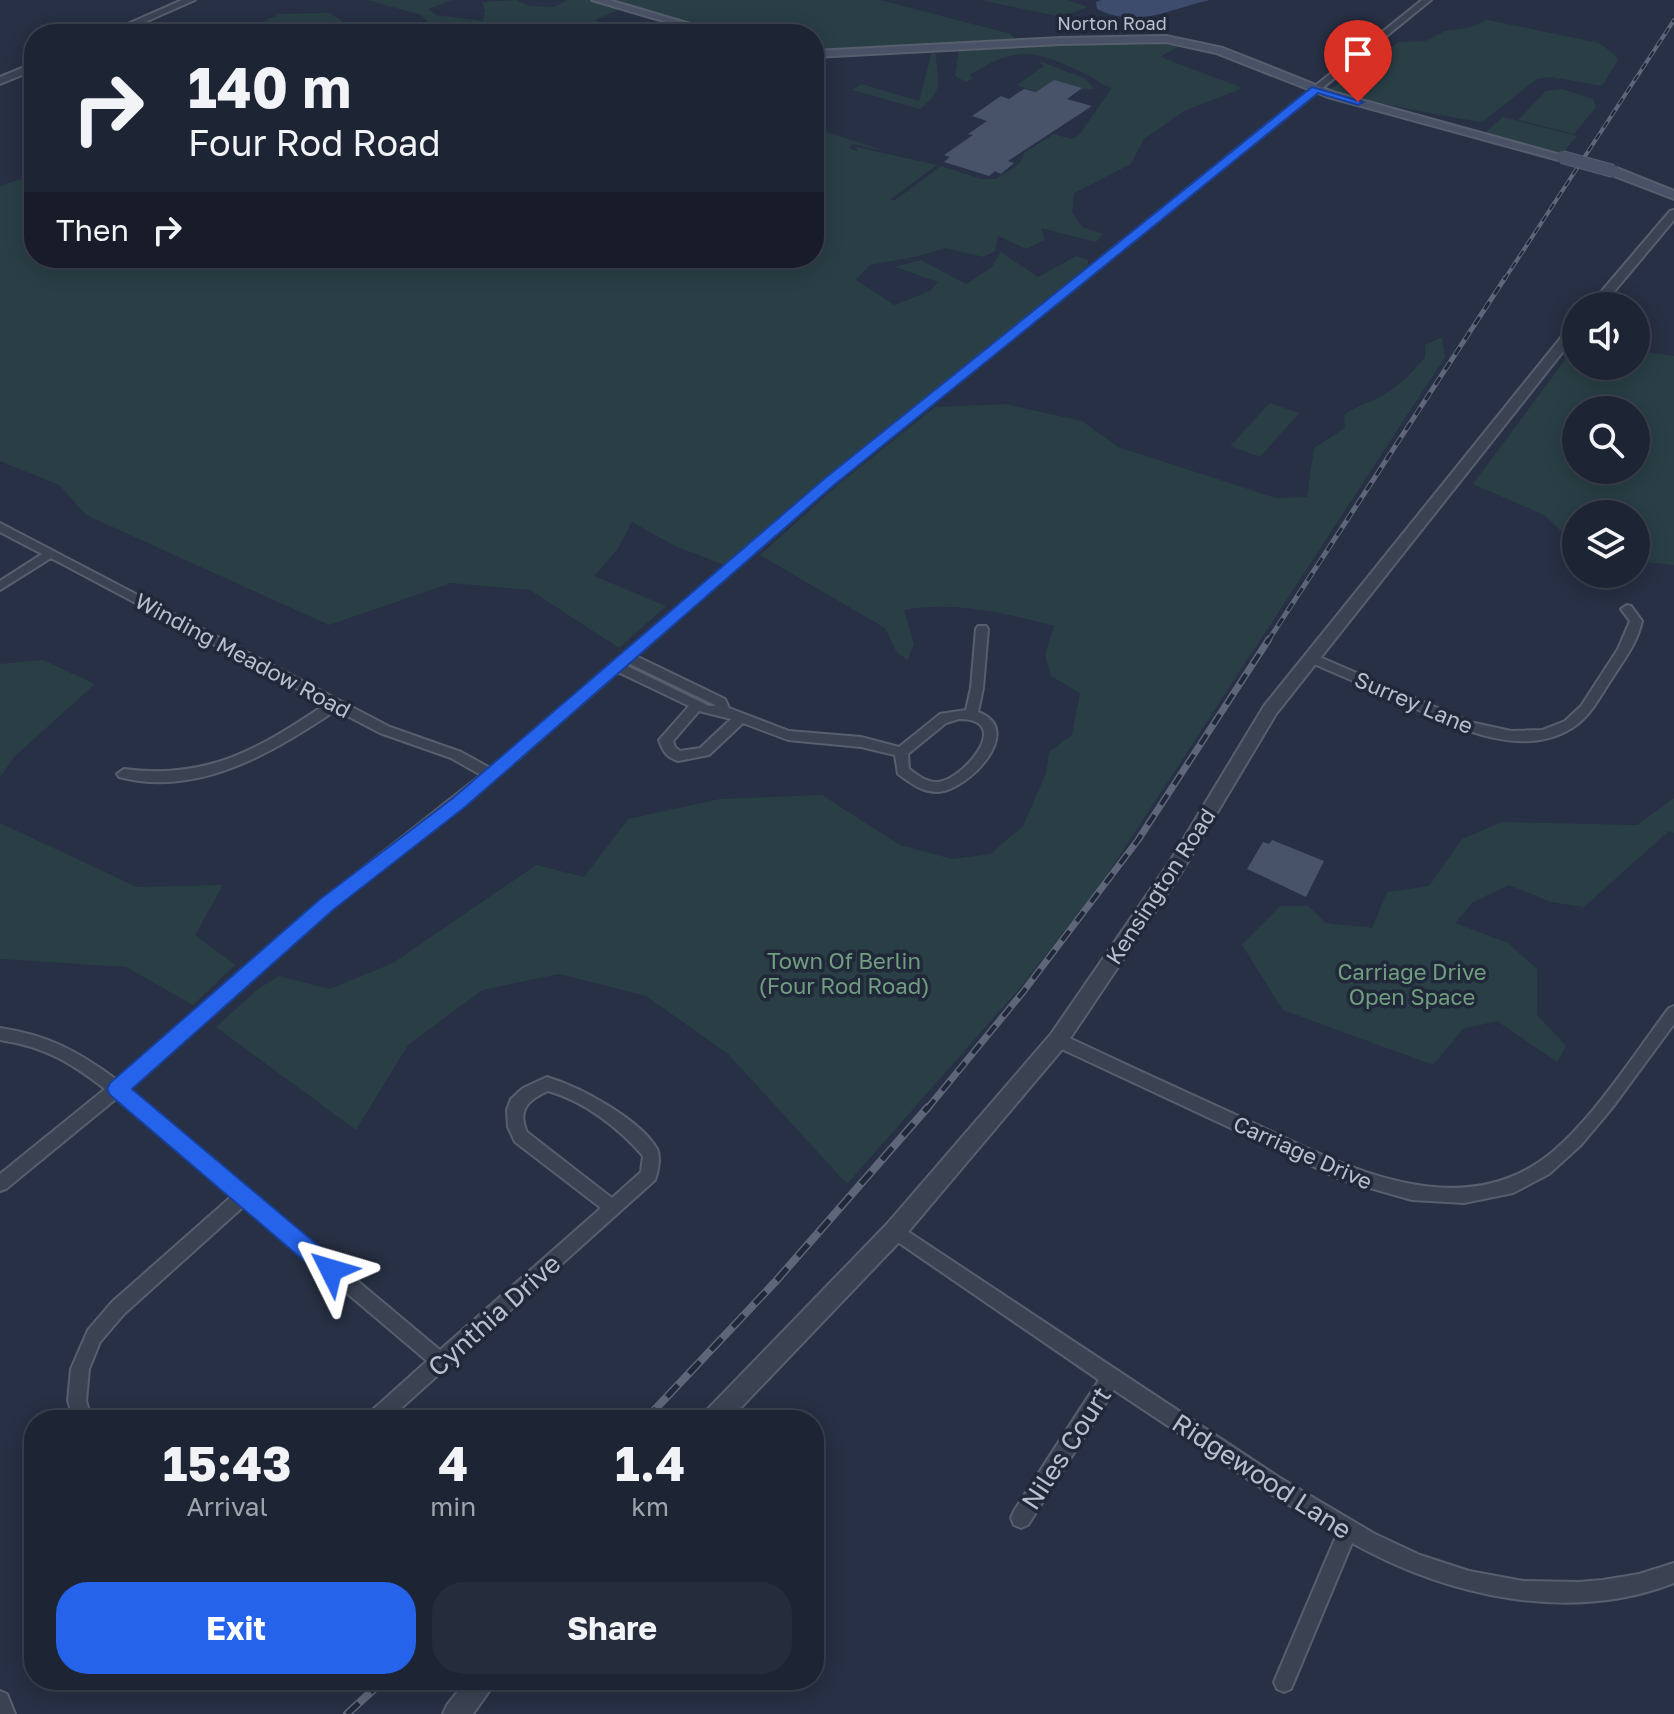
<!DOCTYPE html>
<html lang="en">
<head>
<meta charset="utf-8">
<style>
	:root { --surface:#1d2433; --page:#252c3b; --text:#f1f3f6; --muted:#a0a4ac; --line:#3b414e; --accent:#2563eb }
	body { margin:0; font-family:"Golos Text",sans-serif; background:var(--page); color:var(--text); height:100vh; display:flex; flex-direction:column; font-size:30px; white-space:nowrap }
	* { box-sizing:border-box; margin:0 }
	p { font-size:26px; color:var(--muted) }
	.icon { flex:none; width:44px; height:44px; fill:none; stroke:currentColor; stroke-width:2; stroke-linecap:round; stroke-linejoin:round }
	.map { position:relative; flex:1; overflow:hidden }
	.drawer { position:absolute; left:24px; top:1410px; width:800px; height:280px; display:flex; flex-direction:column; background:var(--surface); border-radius:32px; box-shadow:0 4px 20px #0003,0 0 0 2px var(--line) }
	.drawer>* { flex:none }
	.top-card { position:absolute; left:24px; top:24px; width:800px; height:244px; border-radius:32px; box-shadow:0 4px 20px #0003,0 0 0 2px var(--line); background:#1d2433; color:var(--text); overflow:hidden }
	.tools { position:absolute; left:1562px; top:292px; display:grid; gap:16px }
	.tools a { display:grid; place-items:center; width:88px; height:88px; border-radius:50%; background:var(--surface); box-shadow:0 4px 20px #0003,0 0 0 2px var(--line); font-size:40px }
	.pin { position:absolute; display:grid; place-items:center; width:68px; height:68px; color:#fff; margin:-82px -34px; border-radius:50% 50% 50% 0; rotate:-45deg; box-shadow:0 0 8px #0007 }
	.pin .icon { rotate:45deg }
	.me { position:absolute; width:88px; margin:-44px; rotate:310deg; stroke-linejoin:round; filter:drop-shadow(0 0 6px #0008) }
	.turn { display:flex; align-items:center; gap:28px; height:168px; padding:0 32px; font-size:36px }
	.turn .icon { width:104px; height:104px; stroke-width:2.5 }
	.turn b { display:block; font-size:56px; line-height:68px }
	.then { display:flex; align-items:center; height:76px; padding:0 32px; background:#0003; gap:16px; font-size:30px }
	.eta { display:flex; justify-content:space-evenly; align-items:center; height:136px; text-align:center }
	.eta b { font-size:48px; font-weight:700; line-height:56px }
	.action { display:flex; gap:16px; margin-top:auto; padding:16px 32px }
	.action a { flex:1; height:92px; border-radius:32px; background:var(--accent); color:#fff; font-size:32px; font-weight:700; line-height:92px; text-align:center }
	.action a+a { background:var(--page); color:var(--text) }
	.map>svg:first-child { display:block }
	.green { fill:#293f45; fill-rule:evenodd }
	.water { fill:#3d4c6c }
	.building { fill:#485268 }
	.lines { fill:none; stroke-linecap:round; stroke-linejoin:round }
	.minor-casing { stroke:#575e6e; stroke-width:4 }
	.tertiary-casing { stroke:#575e6e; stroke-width:4 }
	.secondary-casing { stroke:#575e6e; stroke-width:4 }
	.minor { fill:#3b4353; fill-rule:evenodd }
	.tertiary { fill:#3b4353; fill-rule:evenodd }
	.secondary { fill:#495166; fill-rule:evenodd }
	.rail-far3-casing { stroke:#5e677a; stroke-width:4 }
	.rail-far2-casing { stroke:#5e677a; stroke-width:5 }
	.rail-far1-casing { stroke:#5e677a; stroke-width:7 }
	.rail-casing { stroke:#5e677a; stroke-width:8 }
	.rail-far3 { stroke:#202839; stroke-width:2; stroke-dasharray:7; stroke-linecap:butt }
	.rail-far2 { stroke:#202839; stroke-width:3; stroke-dasharray:9; stroke-linecap:butt }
	.rail-far1 { stroke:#202839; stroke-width:4; stroke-dasharray:12; stroke-linecap:butt }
	.rail { stroke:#202839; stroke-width:5; stroke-dasharray:16; stroke-linecap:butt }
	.secondary-bridge-casing { stroke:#575e6e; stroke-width:14; stroke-linecap:butt }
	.secondary-bridge { stroke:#495166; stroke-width:12 }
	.route { fill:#2563eb; stroke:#184099; stroke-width:2 }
	.labels { text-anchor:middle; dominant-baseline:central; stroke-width:7; stroke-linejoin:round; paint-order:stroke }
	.far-street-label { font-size:18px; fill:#b9bfcd; stroke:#202839 }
	.street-label { font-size:22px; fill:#b9bfcd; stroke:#202839 }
	.park-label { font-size:22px; fill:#709e7f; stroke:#202839 }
	.near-street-label { font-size:26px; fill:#b9bfcd; stroke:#202839 }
</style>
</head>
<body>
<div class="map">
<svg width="1674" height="1714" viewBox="0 0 1674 1714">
	<rect width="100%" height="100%" fill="#273044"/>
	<g class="green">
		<polygon points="367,0 452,0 428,9 436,15 483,21 485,11 482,2 516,0 530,6 554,7 567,0 587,0 620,9 595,20 623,34 461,34 428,22 421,15"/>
		<polygon points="607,0 880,0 1011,34 1016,40 814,50 814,34 732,34"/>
		<polygon points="980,0 1067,0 1088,7 1062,17"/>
		<polygon points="330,13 362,34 238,34 279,14"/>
		<path d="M1488,20L1599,43L1614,54L1618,60L1602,86L1552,77L1537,79L1482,122C1430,114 1380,104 1329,90L1399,42L1425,41L1445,31L1467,28Z"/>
		<path d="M1154,42L1178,47L1160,57L1243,88L1184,111L1144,139L1131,164L1074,193L1072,212L1082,227L1103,234L1096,242L1041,228L1045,240L1026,249L998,236L995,251L984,257L945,248L919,256L870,265L856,280L894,305L930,291L938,282L895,267L921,260L966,284L991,268L1001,252L1038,277L1076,256L1088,260V265L724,565L675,546L632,522L617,550L594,576L666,606L619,648L530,590L451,583L329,625L86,515L59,485L0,461V186L18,180H34V258H814V128L888,152L853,144L849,148L858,152L856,147L937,165L891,199L894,201L941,166L981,179H996L1019,164L1025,152L1054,134L1071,139L1079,135L1112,88C1102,86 1095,78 1086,74C1035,50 1017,45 970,75L973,79L966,82L955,76L959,51L1082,43Z"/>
		<path d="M932,52L936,54C937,83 945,90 920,109L852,90L862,84L919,101Z"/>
		<polygon points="1039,61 1084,78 1095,89 1036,92 1017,85 1044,66"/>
		<polygon points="1562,89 1593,99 1596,107 1574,134 1518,120 1546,91"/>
		<polygon points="1503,117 1577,136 1562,153 1485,133"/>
		<path d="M1442,337L1445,357L1103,881L1019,989L847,1184L728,1054L646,996L559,974L482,990L408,1045L356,1130L216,1027L258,989L279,976L330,989L393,963L536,865L584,877L628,819L720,799L822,795L900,845L952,859L990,854L1023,826L1046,773L1049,752L1072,735L1080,693L1051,676L1045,655L1054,626C1004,613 956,601 904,610L914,644L908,660L897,653L885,628L760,555L839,484L935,407L1005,404L1082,421L1118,447L1276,498L1307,497L1314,448L1345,428L1344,415C1358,404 1374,402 1388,392C1403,383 1414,370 1425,357V345Z"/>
		<path d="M1576,345V366H1636V351L1674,356V565L1636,561V514H1576V545L1544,515L1473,484ZM1576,410H1636V470H1576Z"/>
		<polygon points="1270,403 1299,413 1260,457 1230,446"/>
		<polygon points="43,660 95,684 15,756 0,777 0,664"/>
		<polygon points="1674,798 1674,833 1669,831 1584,907 1551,902 1509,885 1473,902 1455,923 1508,943 1537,969 1537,1015 1566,1046 1557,1062 1497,1021 1463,1029 1433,1065 1283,1010 1242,945 1280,906 1308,906 1326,923 1372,928 1387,892 1429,886 1462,839 1502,822 1637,825"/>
		<polygon points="0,823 137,887 223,885 195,935 235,965 193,1005 126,967 0,959"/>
	</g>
	<path class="water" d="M1101,0H1210C1170,9 1137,29 1097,9L1096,2Z"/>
	<g class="building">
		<polygon points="1054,80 1082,88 1067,99 1092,106 1008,161 1014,163 1001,174 995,171 989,176 944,162 950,157 944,155 973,135 968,134 987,121 972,116 1001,96 1009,99 1024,89 1036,92"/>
		<polygon points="1272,840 1324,861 1306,897 1247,869 1263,842 1269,844"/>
	</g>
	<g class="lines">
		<g class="minor-casing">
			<g id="minor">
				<path d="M1422,0H1431L833,484L636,656L725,699L729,708L789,731L861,737L899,747L940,714L966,710L971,688L976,629L978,626H986L988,629L983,688L978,712C1027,730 967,791 938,792C922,792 910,783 898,774L895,755L861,747L788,740L743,723L709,755L678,761C666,757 663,751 659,740L689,706L618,672L464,806L331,909L128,1089L440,1350L601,1208L515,1142L508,1127L507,1110L511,1099L523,1088L547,1077C580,1087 640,1119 657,1149C661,1157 658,1172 655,1180L388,1420H365L368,1414L427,1361L244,1206L124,1314L100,1342L89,1369L86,1401L92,1420H74L68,1401L71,1369L88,1330L112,1302L232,1196L117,1098L6,1189L0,1191V1174L105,1089C70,1062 45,1047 0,1040V1028C48,1035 78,1051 117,1080L321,901L481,775L451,758L380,733L336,710C274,752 198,798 119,777L117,774L124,769C207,780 259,749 326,704L51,558L0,590V581L42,554L0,532V523L390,727L461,752L490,768L825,480ZM628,663L715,705V706H709L625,665ZM699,711L731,719L700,748L680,751L675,747L673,741ZM959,719C1015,719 963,780 938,782C927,783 918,775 909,769L908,754L946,723ZM548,1091C584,1101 619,1128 643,1156L641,1172L612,1198L527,1132C517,1110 528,1100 548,1091Z"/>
				<path d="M1627,605L1631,606L1642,621C1637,644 1623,661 1611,680C1599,698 1590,717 1572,728C1518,762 1448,723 1397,700C1367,687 1337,674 1307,661L1305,658L1311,654L1315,655L1470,722L1511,731L1542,730L1565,721L1581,706L1618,649L1630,621L1621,609Z"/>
				<path d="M1674,1006V1024L1612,1108L1581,1145L1549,1174L1513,1193L1464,1203L1412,1200L1342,1180L1053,1045L1050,1040L1053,1035L1058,1034L1063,1035C1120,1062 1177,1088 1234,1114C1323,1155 1441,1225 1536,1164C1584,1134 1634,1054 1669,1008Z"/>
				<path d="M895,1223L1280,1478L1375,1534L1420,1555L1469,1571L1523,1581L1579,1582L1603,1580L1639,1574L1674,1563V1583C1569,1624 1447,1596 1352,1543L1291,1689L1284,1692L1277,1689L1274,1682L1337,1534L1266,1491L1114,1390L1028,1525L1021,1528L1014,1525L1011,1518L1014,1511L1099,1380L889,1236L887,1231L889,1226Z"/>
				<polygon points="0,1691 7,1694 15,1714 0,1714"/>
			</g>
		</g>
		<g class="tertiary-casing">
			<g id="tertiary">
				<polygon points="182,0 195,0 118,34 105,34"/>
				<polygon points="34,63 34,70 0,84 0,77"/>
				<polygon points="1674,210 1674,220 1602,306 1589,306 1670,211"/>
				<polygon points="1576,323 1576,335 1276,714 1181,873 1065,1046 903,1238 729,1420 701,1420 705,1412 887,1224 1051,1034 1169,863 1264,706 1572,324"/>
				<polygon points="467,1680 497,1680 473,1714 443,1714 447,1705"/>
			</g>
		</g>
		<g class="secondary-casing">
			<g id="secondary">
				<polygon points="592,0 609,0 724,34 707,34"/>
				<polygon points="1166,36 1223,48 1336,93 1568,157 1562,161 1328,97 1216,53 1166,42 1061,44 814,57 814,51 1061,38"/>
				<polygon points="1609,168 1617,168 1674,191 1674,199 1609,174"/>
			</g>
		</g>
		<use href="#minor" class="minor"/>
		<use href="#tertiary" class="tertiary"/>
		<use href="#secondary" class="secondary"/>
		<g class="rail-far3-casing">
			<polyline id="rail-far3" points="1504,280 1674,20"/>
		</g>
		<g class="rail-far2-casing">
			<polyline id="rail-far2" points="1268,641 1505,278"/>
		</g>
		<g class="rail-far1-casing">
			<polyline id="rail-far1" points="927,1109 1023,992 1138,840 1269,639"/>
		</g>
		<g class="rail-casing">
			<g id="rail">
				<polyline points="645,1420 776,1281 928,1107"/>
				<polyline points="347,1714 384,1680"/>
			</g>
		</g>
		<use href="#rail-far3" class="rail-far3"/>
		<use href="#rail-far2" class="rail-far2"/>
		<use href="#rail-far1" class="rail-far1"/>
		<use href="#rail" class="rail"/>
		<g class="secondary-bridge-casing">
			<polyline id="secondary-bridge" points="1562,157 1613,171"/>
		</g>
		<use href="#secondary-bridge" class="secondary-bridge"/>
	</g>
	<polygon class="route" points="1312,87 1363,102 1358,105 1318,93 834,485 465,807 333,910 132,1089 339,1263 342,1270 339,1277 331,1280 323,1277 110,1095 107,1089 110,1083 319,900 453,798 824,479"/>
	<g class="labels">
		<g class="far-street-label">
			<text x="1112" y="23">Norton Road</text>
		</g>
		<g class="street-label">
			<text transform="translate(243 655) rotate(28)">Winding Meadow Road</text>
			<text transform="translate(1414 702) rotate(23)">Surrey Lane</text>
			<text transform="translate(1160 886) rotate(-57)">Kensington Road</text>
			<text transform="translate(1303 1152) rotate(24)">Carriage Drive</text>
		</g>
		<g class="park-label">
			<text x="844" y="960">Town Of Berlin<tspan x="844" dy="25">(Four Rod Road)</tspan></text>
			<text x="1412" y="971">Carriage Drive<tspan x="1412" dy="25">Open Space</tspan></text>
		</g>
		<g class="near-street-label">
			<text transform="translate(494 1315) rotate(-42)">Cynthia Drive</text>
			<text transform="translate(1066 1448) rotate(-57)">Niles Court</text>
			<text transform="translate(1262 1476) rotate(33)">Ridgewood Lane</text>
		</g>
	</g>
</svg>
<div class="tools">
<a><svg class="icon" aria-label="sound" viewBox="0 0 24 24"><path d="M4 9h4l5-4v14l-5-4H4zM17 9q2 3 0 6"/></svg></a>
<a><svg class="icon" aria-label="search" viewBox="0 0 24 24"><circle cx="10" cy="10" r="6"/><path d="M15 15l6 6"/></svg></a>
<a><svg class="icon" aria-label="layers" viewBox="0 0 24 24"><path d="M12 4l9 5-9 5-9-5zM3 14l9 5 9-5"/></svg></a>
</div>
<div class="pin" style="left:1358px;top:102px;background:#d93025"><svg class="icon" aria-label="arrive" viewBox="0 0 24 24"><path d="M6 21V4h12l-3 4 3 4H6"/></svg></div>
<svg class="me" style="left:331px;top:1270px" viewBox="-20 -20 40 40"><path d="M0-17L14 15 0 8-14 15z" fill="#2563eb" stroke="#fff" stroke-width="4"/></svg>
<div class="top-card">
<div class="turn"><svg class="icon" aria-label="right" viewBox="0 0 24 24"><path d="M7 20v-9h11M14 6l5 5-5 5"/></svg><div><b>140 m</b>Four Rod Road</div></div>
<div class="then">Then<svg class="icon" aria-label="right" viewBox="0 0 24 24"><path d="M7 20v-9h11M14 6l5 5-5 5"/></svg></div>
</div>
<section class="drawer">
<div class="eta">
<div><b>15:43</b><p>Arrival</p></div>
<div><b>4</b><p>min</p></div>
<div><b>1.4</b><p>km</p></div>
</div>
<div class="action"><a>Exit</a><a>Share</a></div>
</section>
</div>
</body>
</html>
